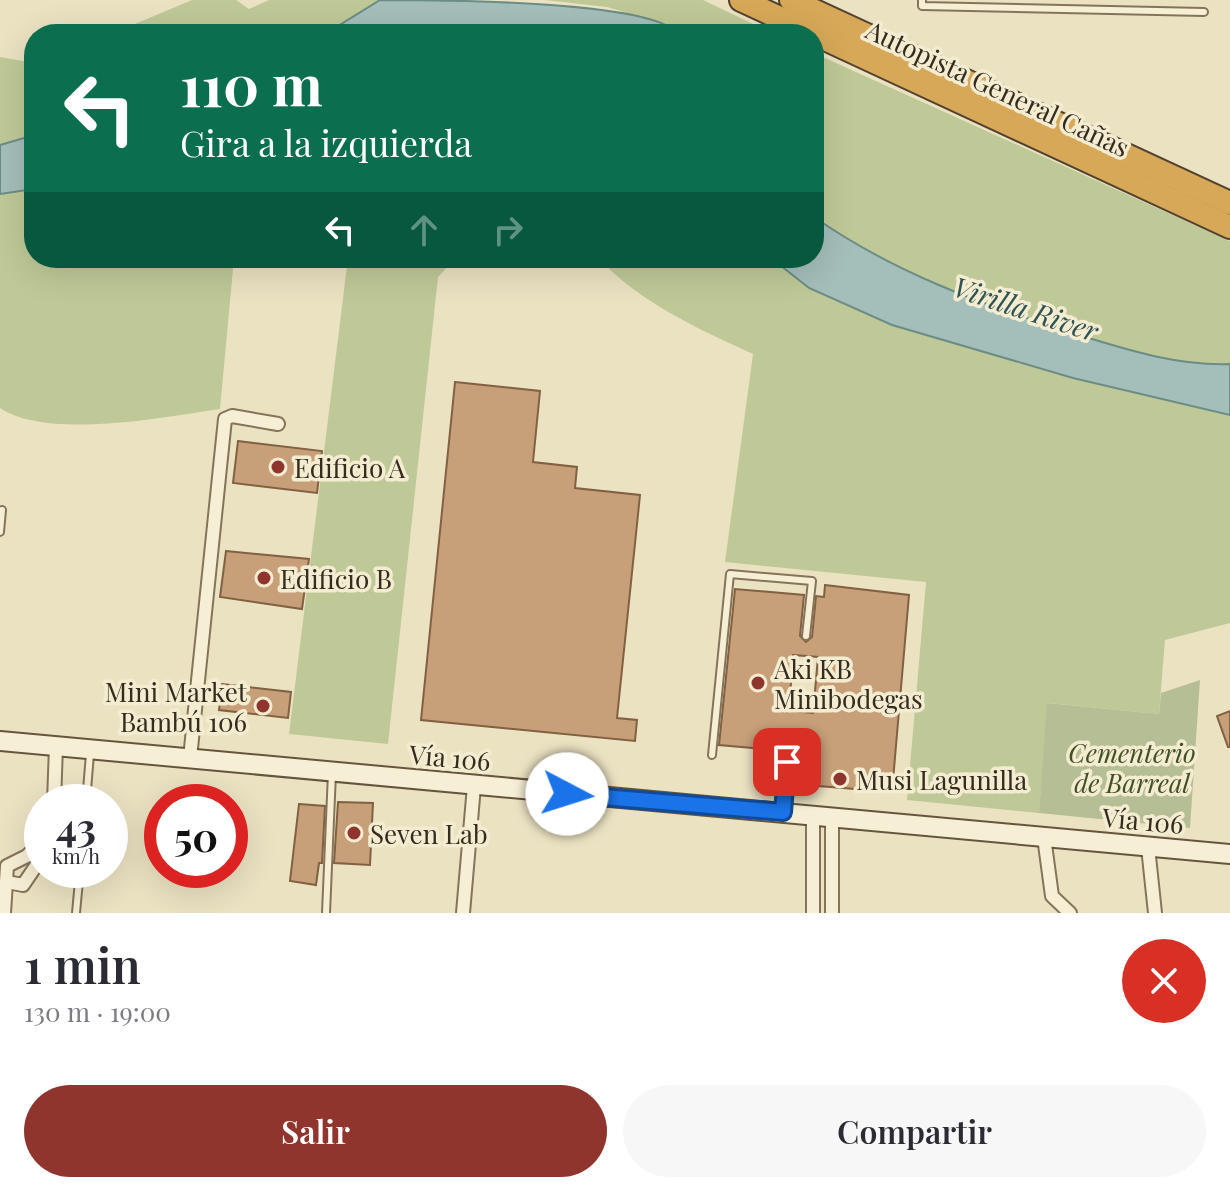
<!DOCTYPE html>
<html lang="es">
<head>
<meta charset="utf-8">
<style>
	:root { --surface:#fff; --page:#f7f7f7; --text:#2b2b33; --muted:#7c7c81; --accent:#90352e }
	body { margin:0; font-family:"Playfair Display",serif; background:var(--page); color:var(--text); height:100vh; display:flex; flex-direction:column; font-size:30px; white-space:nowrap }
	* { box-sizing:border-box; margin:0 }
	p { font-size:26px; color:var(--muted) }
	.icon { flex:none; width:44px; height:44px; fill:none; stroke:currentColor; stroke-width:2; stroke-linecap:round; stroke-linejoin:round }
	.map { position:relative; height:913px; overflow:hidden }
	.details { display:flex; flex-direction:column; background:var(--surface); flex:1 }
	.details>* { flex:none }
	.banner { position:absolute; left:24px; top:24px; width:800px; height:244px; border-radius:32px; box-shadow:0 8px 32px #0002; background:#0b6e4f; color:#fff; overflow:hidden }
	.speed { position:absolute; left:24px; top:784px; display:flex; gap:16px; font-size:40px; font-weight:700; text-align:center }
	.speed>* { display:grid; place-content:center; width:104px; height:104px; border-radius:50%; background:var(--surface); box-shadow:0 8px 32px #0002; line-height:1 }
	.speed small { font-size:20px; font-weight:400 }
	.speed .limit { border:12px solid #d22; background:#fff; color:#111 }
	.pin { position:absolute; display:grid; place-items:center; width:68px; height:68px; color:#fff; margin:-34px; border-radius:16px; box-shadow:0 4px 12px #0006 }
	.me { position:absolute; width:88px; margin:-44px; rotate:95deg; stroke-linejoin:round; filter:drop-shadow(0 0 6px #0008) }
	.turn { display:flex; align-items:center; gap:28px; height:168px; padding:0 24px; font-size:36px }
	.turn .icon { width:104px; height:104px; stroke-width:2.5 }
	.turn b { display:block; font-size:56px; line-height:68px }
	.lanes { display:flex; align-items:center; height:76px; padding:0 24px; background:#0003; justify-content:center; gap:40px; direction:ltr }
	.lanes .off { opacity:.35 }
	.round { display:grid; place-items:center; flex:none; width:84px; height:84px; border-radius:42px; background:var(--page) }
	.summary { display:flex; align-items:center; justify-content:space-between; height:136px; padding:0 24px }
	h1 { font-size:48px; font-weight:600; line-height:60px }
	.button { display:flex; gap:16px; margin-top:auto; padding:16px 24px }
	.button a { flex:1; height:92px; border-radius:48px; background:var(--accent); color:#fff; font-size:32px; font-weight:600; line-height:92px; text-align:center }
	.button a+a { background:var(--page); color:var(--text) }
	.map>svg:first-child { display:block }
	.green { fill:#bfc997 }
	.cemetery { fill:#b6be96 }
	.water { fill:#a4beb9; stroke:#6c8c86; stroke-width:2 }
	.building { fill:#c7a07a; stroke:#826042; stroke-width:2; fill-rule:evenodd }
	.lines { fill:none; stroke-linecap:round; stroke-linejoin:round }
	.lane-casing { stroke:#84745a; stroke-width:10 }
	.street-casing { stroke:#84745a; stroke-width:16 }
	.secondary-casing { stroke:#66553e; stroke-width:22 }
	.highway-casing { stroke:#52422f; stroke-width:26 }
	.lane { stroke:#f7efd5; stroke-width:6 }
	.street { stroke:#f7efd5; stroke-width:12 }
	.secondary { stroke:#f7efd5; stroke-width:18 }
	.highway { stroke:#d7a857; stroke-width:22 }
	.route-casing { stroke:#114b97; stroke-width:20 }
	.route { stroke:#1a73e8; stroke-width:14 }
	.poi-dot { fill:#90352e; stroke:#f3ecd1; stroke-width:3 }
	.labels { text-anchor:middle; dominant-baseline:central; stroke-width:7; stroke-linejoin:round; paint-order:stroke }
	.street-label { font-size:26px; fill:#352b1e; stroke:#f3ecd1 }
	.poi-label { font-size:26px; fill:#352b1e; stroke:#f3ecd1; text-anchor:start }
	.park-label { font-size:26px; font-style:italic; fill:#425026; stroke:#f3ecd1 }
	.water-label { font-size:28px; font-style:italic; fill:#2e5354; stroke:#f3ecd1 }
</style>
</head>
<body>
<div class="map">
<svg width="1230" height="913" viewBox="0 0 1230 913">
	<rect width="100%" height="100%" fill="#ebe2c2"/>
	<g class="green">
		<polygon points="192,0 236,0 249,9 269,0 380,0 333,29 319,34 111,34"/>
		<polygon points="545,0 703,0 774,34 678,34 674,27 607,7"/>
		<path d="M814,53L1230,241V364C1175,366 1121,348 1069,332C979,303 892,271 814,217Z"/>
		<polygon points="0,57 34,63 34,135 0,145"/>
		<path d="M34,189V258H234L220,409C166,417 47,440 0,408V194Z"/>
		<polygon points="348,258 462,258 451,263 438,277 388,744 289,734"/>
		<path d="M598,258H771L809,288L892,325L1073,378L1230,415V623L1165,640L1159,714L1048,703L1039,813L907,800L926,582L725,562L753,354C698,329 641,303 598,258Z"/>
	</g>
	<polygon class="cemetery" points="1200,680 1190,828 1039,813 1047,703 1159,714 1161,693"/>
	<g class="water">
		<path d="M380,0C432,0 653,0 678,34H319L333,29Z"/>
		<polygon points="34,135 34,189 0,194 0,145"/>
		<path d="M814,217C893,272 978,303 1069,332C1121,348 1175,366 1230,364V415L1073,378L892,325L809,288L771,258H814Z"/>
	</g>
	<g class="building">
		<polygon points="455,382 540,391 533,462 577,467 575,488 640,495 617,718 637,720 635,741 421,720"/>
		<polygon points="238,441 322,451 317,493 233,483"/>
		<polygon points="226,551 309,559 302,609 220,597"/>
		<path d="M825,585L909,595L892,792L806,785L809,753L719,745L735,589L804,595L800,636L806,642L812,637L816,596L824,597ZM793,655L818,657L813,713L789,711Z"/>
		<polygon points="222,684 291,692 288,718 219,710"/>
		<polygon points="1230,711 1230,747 1228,747 1217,716"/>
		<polygon points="338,802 373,803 370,865 334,863"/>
		<polygon points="299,804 325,806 322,863 319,863 316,885 290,881"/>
	</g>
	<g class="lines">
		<g class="lane-casing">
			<g id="lane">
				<polyline points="922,0 922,6 1204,12"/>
				<polyline points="0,532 2,510"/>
				<polyline points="712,755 730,574 812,581 806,636"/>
				<polyline points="86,802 90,754"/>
				<polyline points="784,809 787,762"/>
				<polyline points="76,913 80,870"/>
				<polyline points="326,913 332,773"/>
			</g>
		</g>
		<g class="street-casing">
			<g id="street">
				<polyline points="190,758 225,419 232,416 278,424"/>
				<polyline points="54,802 56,746"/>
				<polyline points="813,816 813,913"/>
				<polyline points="1044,837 1052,896 1070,913"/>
				<polyline points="1148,847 1155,913"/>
				<polyline points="7,882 23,885 42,857"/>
				<polyline points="4,913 7,866 27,856 42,841"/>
				<polyline points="463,913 474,786"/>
				<polyline points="832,913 832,818"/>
			</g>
		</g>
		<g class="secondary-casing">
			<polyline id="secondary" points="0,741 1230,854"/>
		</g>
		<g class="highway-casing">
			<g id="highway">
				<polyline points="741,0 1230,227"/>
				<polyline points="791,0 1230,203"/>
			</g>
		</g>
		<use href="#lane" class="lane"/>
		<use href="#street" class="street"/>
		<use href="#secondary" class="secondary"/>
		<use href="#highway" class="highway"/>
	</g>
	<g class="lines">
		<g class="route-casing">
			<polyline id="route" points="567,794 783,812 787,762"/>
		</g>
		<use href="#route" class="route"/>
	</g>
	<g class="poi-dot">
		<circle cx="278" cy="467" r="8"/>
		<circle cx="264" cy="578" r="8"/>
		<circle cx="758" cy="683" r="8"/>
		<circle cx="263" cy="706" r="8"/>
		<circle cx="840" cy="779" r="8"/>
		<circle cx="354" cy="833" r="8"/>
	</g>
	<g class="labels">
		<g class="street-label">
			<text transform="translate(998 88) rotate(25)">Autopista General Cañas</text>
			<text transform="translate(450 757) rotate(5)">Vía 106</text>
			<text transform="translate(1143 820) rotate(5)">Vía 106</text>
		</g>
		<g class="poi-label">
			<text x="294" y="467">Edificio A</text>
			<text x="280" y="578">Edificio B</text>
			<text x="774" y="668">Aki KB<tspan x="774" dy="30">Minibodegas</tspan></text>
			<text x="247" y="691" text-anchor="end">Mini Market<tspan x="247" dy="30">Bambú 106</tspan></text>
			<text x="856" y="779">Musi Lagunilla</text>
			<text x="370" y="833">Seven Lab</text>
		</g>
		<g class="park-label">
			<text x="1132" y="752">Cementerio<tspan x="1132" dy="30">de Barreal</tspan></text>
		</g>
		<g class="water-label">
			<text transform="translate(1026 308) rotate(18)">Virilla River</text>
		</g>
	</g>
</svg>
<div class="speed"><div>43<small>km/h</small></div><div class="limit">50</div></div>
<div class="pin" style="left:787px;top:762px;background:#d93025"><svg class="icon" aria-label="arrive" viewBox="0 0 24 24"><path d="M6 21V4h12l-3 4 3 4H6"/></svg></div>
<svg class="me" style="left:567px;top:794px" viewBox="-20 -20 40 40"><circle r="19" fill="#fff"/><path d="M0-13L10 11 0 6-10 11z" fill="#1a73e8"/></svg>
<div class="banner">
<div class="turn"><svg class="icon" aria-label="left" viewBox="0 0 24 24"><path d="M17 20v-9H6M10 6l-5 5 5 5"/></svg><div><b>110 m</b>Gira a la izquierda</div></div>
<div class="lanes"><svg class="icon" aria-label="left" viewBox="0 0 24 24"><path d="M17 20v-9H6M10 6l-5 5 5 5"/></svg><svg class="icon off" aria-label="ahead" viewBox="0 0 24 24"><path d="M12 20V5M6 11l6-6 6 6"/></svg><svg class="icon off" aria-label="right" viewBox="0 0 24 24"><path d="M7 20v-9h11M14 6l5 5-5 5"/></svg></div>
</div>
</div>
<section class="details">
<div class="summary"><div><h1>1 min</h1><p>130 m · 19:00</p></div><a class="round" style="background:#d93025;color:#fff"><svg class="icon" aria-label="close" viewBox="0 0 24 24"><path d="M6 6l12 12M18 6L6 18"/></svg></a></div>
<div class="button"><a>Salir</a><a>Compartir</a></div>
</section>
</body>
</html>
